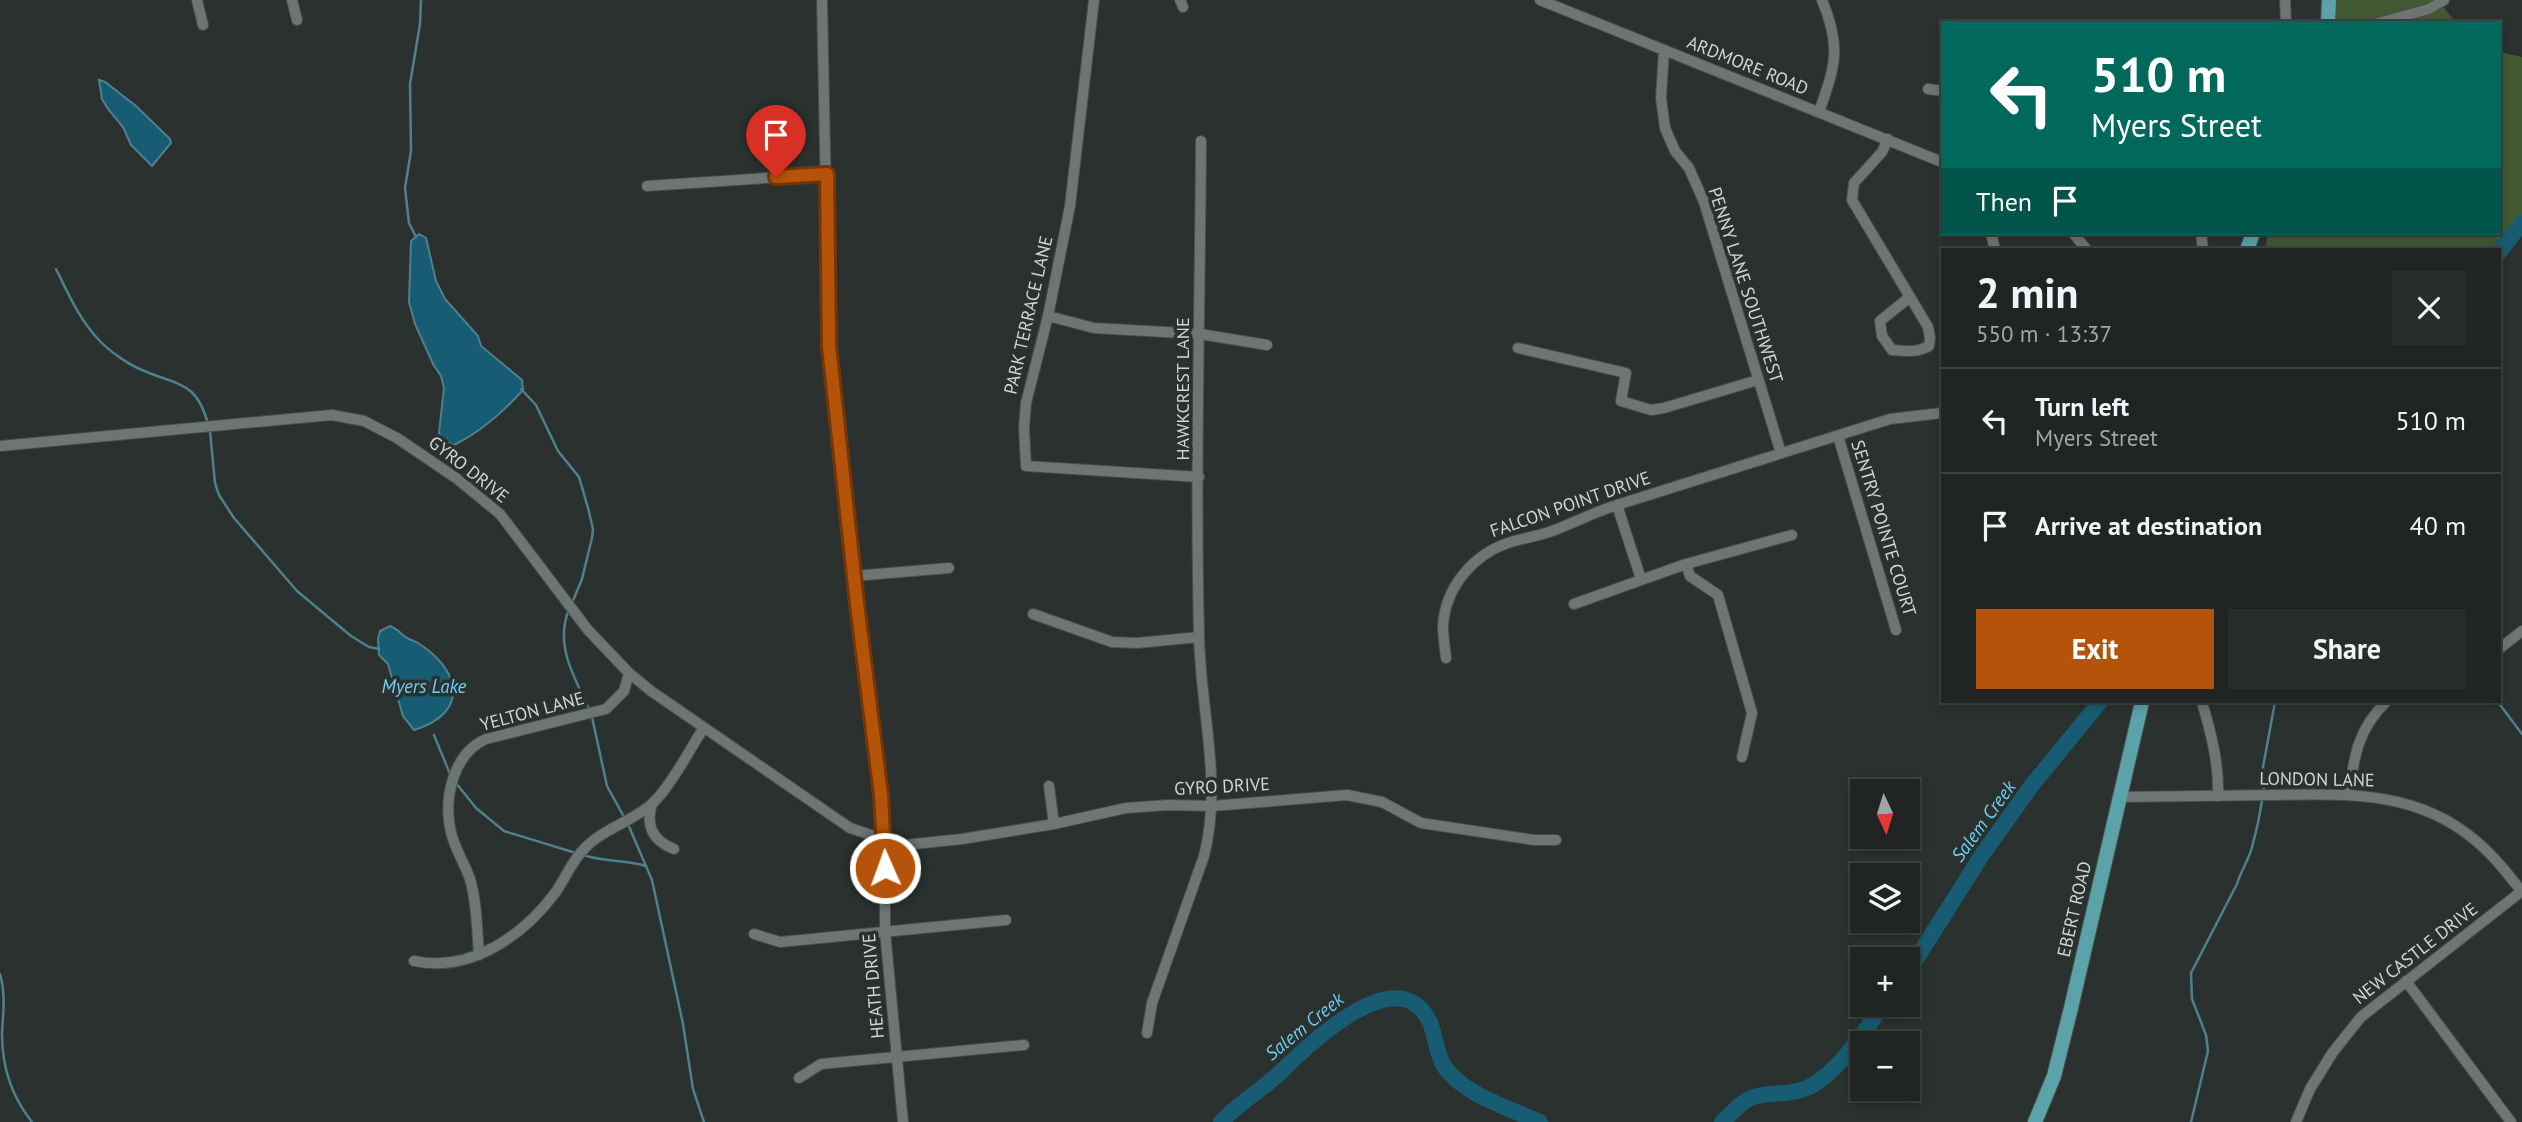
<!DOCTYPE html>
<html lang="en">
<head>
<meta charset="utf-8">
<style>
	:root { --surface:#202523; --page:#282d2b; --text:#f1f3f6; --muted:#a2a5a6; --line:#3d4241; --accent:#b45309 }
	body { margin:0; font-family:"PT Sans",sans-serif; background:var(--page); color:var(--text); height:100vh; display:flex; flex-direction:column; font-size:26px; white-space:nowrap }
	* { box-sizing:border-box; margin:0 }
	p { font-size:23px; color:var(--muted) }
	.icon { flex:none; width:38px; height:38px; fill:none; stroke:currentColor; stroke-width:2; stroke-linecap:round; stroke-linejoin:round }
	.map { position:relative; flex:1; overflow:hidden }
	.details { position:absolute; left:1941px; top:248px; width:560px; height:455px; display:flex; flex-direction:column; background:var(--surface); border-radius:0px; box-shadow:0 4px 10px #0003,0 0 0 2px var(--line) }
	.details>* { flex:none }
	.hud { position:absolute; left:1941px; top:21px; width:560px; height:214px; border-radius:0px; box-shadow:0 4px 10px #0003,0 0 0 2px var(--line); background:#00695c; color:#fff; overflow:hidden }
	.needle { width:46px; rotate:176deg }
	.tools { position:absolute; left:1850px; top:779px; display:grid; gap:14px }
	.tools a { display:grid; place-items:center; width:70px; height:70px; border-radius:0px; background:var(--surface); box-shadow:0 4px 10px #0003,0 0 0 2px var(--line); font-size:35px }
	.pin { position:absolute; display:grid; place-items:center; width:60px; height:60px; color:#fff; margin:-72px -30px; border-radius:50% 50% 50% 0; rotate:-45deg; box-shadow:0 0 7px #0007 }
	.pin .icon { rotate:45deg }
	.me { position:absolute; width:77px; margin:-38px; rotate:358deg; stroke-linejoin:round; filter:drop-shadow(0 0 5px #0008) }
	.turn { display:flex; align-items:center; gap:24px; height:147px; padding:0 35px; font-size:32px }
	.turn .icon { width:91px; height:91px; stroke-width:2.5 }
	.turn b { display:block; font-size:49px; line-height:60px }
	.then { display:flex; align-items:center; height:66px; padding:0 35px; background:#0003; gap:14px; font-size:26px }
	.round { display:grid; place-items:center; flex:none; width:74px; height:74px; border-radius:0px; background:var(--page) }
	.summary { display:flex; align-items:center; justify-content:space-between; height:119px; padding:0 35px }
	h1 { font-size:42px; font-weight:700; line-height:52px }
	.button { display:flex; gap:14px; margin-top:auto; padding:14px 35px }
	.button a { flex:1; height:80px; border-radius:0px; background:var(--accent); color:#fff; font-size:28px; font-weight:700; line-height:80px; text-align:center }
	.button a+a { background:var(--page); color:var(--text) }
	ul { padding:0; list-style:none }
	li { display:flex; align-items:center; gap:21px; height:105px; padding:0 35px; border-top:2px solid var(--line) }
	li div { flex:1 }
	li b { display:block; font-size:26px }
	li em { font-style:normal }
	.map>svg:first-child { display:block }
	.green { fill:#425934 }
	.water { fill:#175c73; stroke:#4f8090; stroke-width:2 }
	.lines { fill:none; stroke-linecap:round; stroke-linejoin:round }
	.stream { stroke:#4f8090; stroke-width:2.5 }
	.river { stroke:#175c73; stroke-width:16 }
	.minor-casing { stroke:#474e4c; stroke-width:12 }
	.major-casing { stroke:#474e4c; stroke-width:16 }
	.minor { stroke:#6d7673; stroke-width:10 }
	.major { stroke:#5ba3a8; stroke-width:14 }
	.route-casing { stroke:#753606; stroke-width:18 }
	.route { stroke:#b45309; stroke-width:12 }
	.labels { text-anchor:middle; dominant-baseline:central; stroke-width:7; stroke-linejoin:round; paint-order:stroke }
	.street-label { font-size:18px; fill:#d1d5d4; stroke:#2a312f }
	.water-label { font-size:19px; font-style:italic; fill:#6ecff4; stroke:#2a312f }
</style>
</head>
<body>
<div class="map">
<svg width="2522" height="1122" viewBox="0 0 2522 1122">
	<rect width="100%" height="100%" fill="#2a312f"/>
	<g class="green">
		<polygon points="2329,0 2438,0 2456,23 2329,23"/>
		<polygon points="2499,52 2522,57 2522,217 2496,250 2264,250 2269,233 2499,233"/>
	</g>
	<g class="water">
		<polygon points="99,80 105,82 136,106 170,139 171,143 152,166 131,145 123,127 108,109 102,99"/>
		<path d="M419,234L426,238L436,281L445,299L478,336L481,346L522,380L523,390C504,411 481,432 454,445L444,441L439,433L444,388L441,376L433,364L415,324L409,302L411,241Z"/>
		<path d="M390,626C398,629 401,634 407,638C411,640 414,641 418,643C461,670 470,713 414,730L403,716L388,664L379,655L378,639L380,631Z"/>
	</g>
	<g class="lines">
		<g class="stream">
			<polyline points="416,237 409,223 405,188 411,151 410,84 420,24 421,0"/>
			<path d="M56,269C68,293 79,319 98,339C110,352 130,366 147,372C181,386 197,383 208,424"/>
			<polyline points="521,389 536,405 558,451 579,477 588,508 593,529 592,538 582,579 572,603"/>
			<polyline points="210,431 215,483 219,495 234,518 297,591 351,636 369,647 379,649"/>
			<path d="M569,609C554,646 575,678 590,711"/>
			<polyline points="2498,702 2522,734"/>
			<polyline points="592,717 607,786 624,817"/>
			<polyline points="434,735 450,774"/>
			<polyline points="456,783 476,808 504,831 576,853"/>
			<polyline points="2264,793 2263,767 2275,702"/>
			<polyline points="627,822 652,880 683,1024 693,1089 704,1122"/>
			<path d="M583,855C605,862 625,860 646,866"/>
			<path d="M0,974C6,995 3,1013 2,1034C2,1066 12,1097 32,1122"/>
			<path d="M2191,1122L2208,1051L2206,1035L2192,999L2191,973L2237,884C2241,870 2250,859 2253,843C2257,829 2260,814 2262,800"/>
		</g>
		<g class="river">
			<polyline points="2499,252 2522,223"/>
			<polyline points="1908,972 1982,855 2032,785 2100,702"/>
			<path d="M1221,1122C1239,1103 1263,1089 1282,1071C1307,1046 1384,972 1420,1008C1437,1024 1433,1048 1444,1066C1462,1094 1511,1109 1540,1122"/>
			<path d="M1722,1122C1732,1113 1743,1099 1757,1096C1774,1092 1795,1095 1811,1086C1843,1068 1862,1032 1885,1004"/>
		</g>
		<g class="minor-casing">
			<g id="minor">
				<polyline points="197,0 203,25"/>
				<polyline points="292,0 297,20"/>
				<polyline points="822,0 829,346 857,604 881,795 885,847 885,931 903,1122"/>
				<polyline points="1094,0 1070,206 1048,316 1026,403 1024,428 1026,466 1199,477"/>
				<polyline points="1180,0 1183,7"/>
				<polyline points="1540,0 1942,162"/>
				<polyline points="2285,0 2286,23"/>
				<polyline points="2378,23 2429,9 2444,0"/>
				<polyline points="1664,50 1661,98 1665,128 1675,151 1689,168 1704,202 1781,453"/>
				<polyline points="1928,89 1942,91"/>
				<path d="M1819,112C1835,66 1842,48 1822,0"/>
				<path d="M1888,139L1882,152L1854,183L1852,200L1928,327L1930,338L1929,346C1917,353 1905,351 1892,350L1882,336L1880,321L1910,297"/>
				<polyline points="647,186 827,174"/>
				<polyline points="1991,233 1995,250"/>
				<polyline points="2073,233 2087,250"/>
				<polyline points="2201,233 2203,250"/>
				<polyline points="1048,316 1094,328 1200,334 1267,345"/>
				<polyline points="1518,348 1626,373 1621,401 1651,410 1664,408 1758,380"/>
				<polyline points="1838,436 1896,630"/>
				<polyline points="0,446 332,415 364,421 397,438 456,478 500,514 588,630 629,673 651,691 850,828 874,836 884,835"/>
				<polyline points="1617,505 1641,579"/>
				<polyline points="1686,564 1690,576 1718,595 1752,713 1742,757"/>
				<polyline points="854,576 949,568"/>
				<polyline points="1574,604 1686,564 1792,535"/>
				<polyline points="1033,614 1112,642 1137,643 1199,637"/>
				<polyline points="2499,649 2522,631"/>
				<path d="M1446,658C1445,648 1443,636 1443,626C1445,589 1471,557 1505,544C1520,538 1537,537 1552,531C1574,523 1594,512 1617,505L1890,419L1942,413"/>
				<path d="M2202,702C2211,733 2219,763 2218,796"/>
				<polyline points="1049,786 1054,824"/>
				<path d="M2349,794C2354,756 2358,729 2386,702"/>
				<path d="M2120,797C2171,796 2223,796 2274,795C2346,794 2417,790 2476,841C2494,856 2508,874 2522,892"/>
				<path d="M652,804C645,826 653,841 674,849"/>
				<polyline points="885,847 962,839 1054,824 1126,808 1168,805 1212,806 1347,795 1382,802 1421,823 1534,840 1556,840"/>
				<polyline points="754,934 780,942 1006,920"/>
				<path d="M479,955C477,930 477,903 470,879C464,862 453,846 450,828C444,796 454,753 486,739L606,709L624,691L629,673"/>
				<path d="M414,961C470,973 523,936 555,893C566,878 572,860 585,848C603,829 633,821 652,804C670,787 689,751 703,729"/>
				<polyline points="2406,981 2511,1122"/>
				<path d="M1147,1033L1152,1003L1204,856C1223,782 1200,709 1199,634C1195,470 1200,305 1201,141"/>
				<polyline points="799,1078 821,1064 1024,1045"/>
				<polyline points="2296,1122 2310,1089 2333,1052 2361,1017 2522,891"/>
			</g>
		</g>
		<g class="major-casing">
			<g id="major">
				<polyline points="2328,23 2329,0"/>
				<polyline points="2247,250 2253,233"/>
				<polyline points="2035,1122 2054,1076 2071,1008 2142,702"/>
			</g>
		</g>
		<use href="#minor" class="minor"/>
		<use href="#major" class="major"/>
	</g>
	<g class="lines">
		<g class="route-casing">
			<polyline id="route" points="776,177 827,174 829,346 857,604 881,795 885,868"/>
		</g>
		<use href="#route" class="route"/>
	</g>
	<g class="labels">
		<g class="street-label">
			<text transform="translate(1748 65) rotate(22)">ARDMORE ROAD</text>
			<text transform="translate(1746 285) rotate(72)">PENNY LANE SOUTHWEST</text>
			<text transform="translate(1028 315) rotate(-77)">PARK TERRACE LANE</text>
			<text transform="translate(1182 389) rotate(-90)">HAWKCREST LANE</text>
			<text transform="translate(469 469) rotate(38)">GYRO DRIVE</text>
			<text transform="translate(1570 504) rotate(-19)">FALCON POINT DRIVE</text>
			<text transform="translate(1884 528) rotate(73)">SENTRY POINTE COURT</text>
			<text transform="translate(532 711) rotate(-15)">YELTON LANE</text>
			<text transform="translate(2317 779) rotate(1)">LONDON LANE</text>
			<text transform="translate(1222 786) rotate(-3)">GYRO DRIVE</text>
			<text transform="translate(2074 909) rotate(-77)">EBERT ROAD</text>
			<text transform="translate(2415 953) rotate(-38)">NEW CASTLE DRIVE</text>
			<text transform="translate(873 986) rotate(-95)">HEATH DRIVE</text>
		</g>
		<g class="water-label">
			<text x="424" y="686">Myers Lake</text>
			<text transform="translate(1983 821) rotate(-54)">Salem Creek</text>
			<text transform="translate(1304 1026) rotate(-39)">Salem Creek</text>
		</g>
	</g>
</svg>
<div class="tools">
<a><svg class="needle" viewBox="-14 -14 28 28"><path d="M0-13l5 13h-10z" fill="#e53935"/><path d="M0 13l5-13h-10z" fill="#a2a5a6"/></svg></a>
<a><svg class="icon" aria-label="layers" viewBox="0 0 24 24"><path d="M12 4l9 5-9 5-9-5zM3 14l9 5 9-5"/></svg></a>
<a>+</a>
<a>−</a>
</div>
<div class="pin" style="left:776px;top:177px;background:#d93025"><svg class="icon" aria-label="arrive" viewBox="0 0 24 24"><path d="M6 21V4h12l-3 4 3 4H6"/></svg></div>
<svg class="me" style="left:885px;top:868px" viewBox="-20 -20 40 40"><circle r="17" fill="#b45309" stroke="#fff" stroke-width="3"/><path d="M0-11L8 9 0 5-8 9z" fill="#fff"/></svg>
<div class="hud">
<div class="turn"><svg class="icon" aria-label="left" viewBox="0 0 24 24"><path d="M17 20v-9H6M10 6l-5 5 5 5"/></svg><div><b>510 m</b>Myers Street</div></div>
<div class="then">Then<svg class="icon" aria-label="arrive" viewBox="0 0 24 24"><path d="M6 21V4h12l-3 4 3 4H6"/></svg></div>
</div>
<section class="details">
<div class="summary"><div><h1>2 min</h1><p>550 m · 13:37</p></div><a class="round"><svg class="icon" aria-label="close" viewBox="0 0 24 24"><path d="M6 6l12 12M18 6L6 18"/></svg></a></div>
<ul>
<li><svg class="icon" aria-label="left" viewBox="0 0 24 24"><path d="M17 20v-9H6M10 6l-5 5 5 5"/></svg><div><b>Turn left</b><p>Myers Street</p></div><em>510 m</em></li>
<li><svg class="icon" aria-label="arrive" viewBox="0 0 24 24"><path d="M6 21V4h12l-3 4 3 4H6"/></svg><div><b>Arrive at destination</b></div><em>40 m</em></li>
</ul>
<div class="button"><a>Exit</a><a>Share</a></div>
</section>
</div>
</body>
</html>
